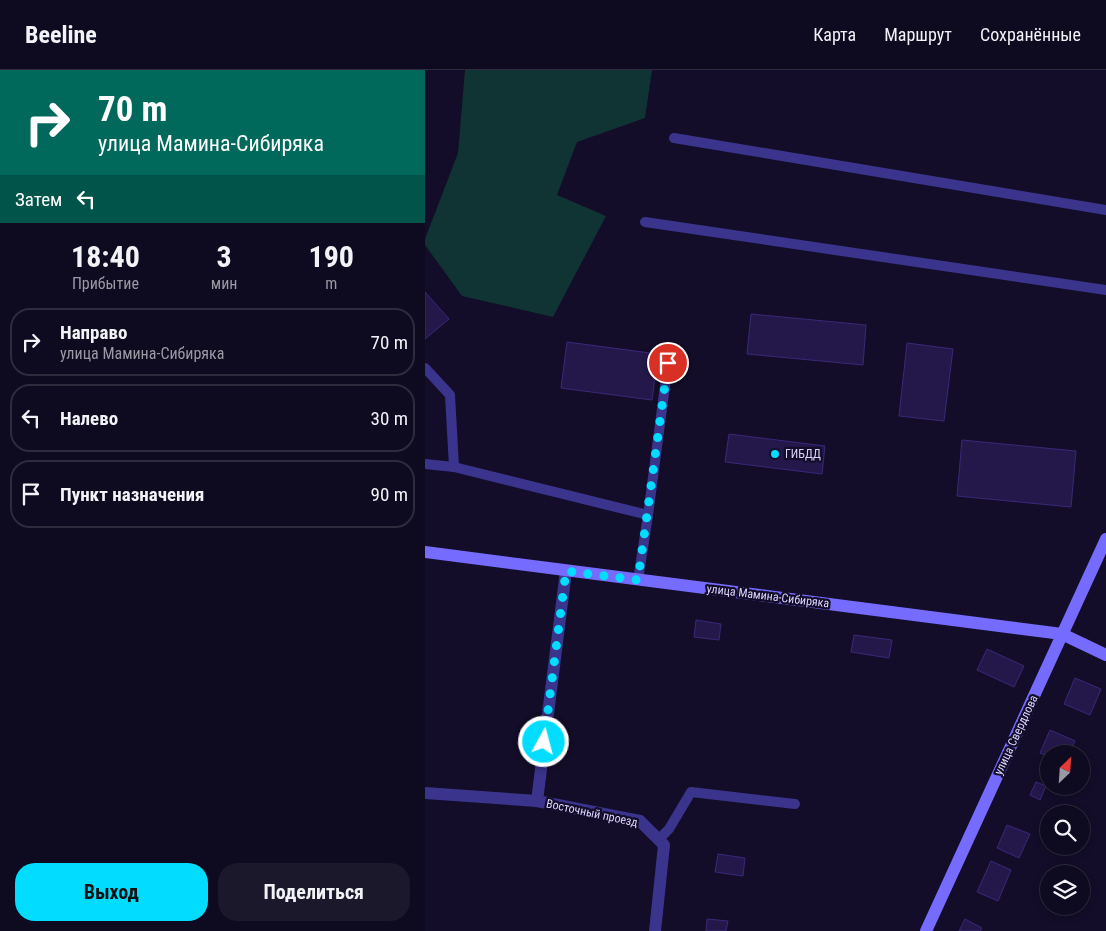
<!DOCTYPE html>
<html lang="ru">
<head>
<meta charset="utf-8">
<style>
	:root { --surface:#0e0a1f; --page:#1c182c; --text:#f1f3f6; --muted:#9b9aa4; --line:#2e2b3d; --accent:#01dcff }
	body { margin:0; font-family:"Roboto Condensed",sans-serif; background:var(--page); color:var(--text); height:100vh; display:flex; flex-direction:column; font-size:19px; white-space:nowrap }
	* { box-sizing:border-box; margin:0 }
	p { font-size:16px; color:var(--muted) }
	.icon { flex:none; width:28px; height:28px; fill:none; stroke:currentColor; stroke-width:2; stroke-linecap:round; stroke-linejoin:round }
	.map { position:relative; flex:1; overflow:hidden }
	.panel { display:flex; flex-direction:column; background:var(--surface); width:425px }
	.panel>* { flex:none }
	.hud { background:#00695c; color:#fff; overflow:hidden }
	.needle { width:32px; rotate:25deg }
	.controls { position:absolute; left:615px; top:675px; display:grid; gap:10px }
	.controls a { display:grid; place-items:center; width:50px; height:50px; border-radius:50%; background:var(--surface); box-shadow:0 2px 8px #0003,0 0 0 1px var(--line); font-size:25px }
	.pin { position:absolute; display:grid; place-items:center; width:42px; height:42px; color:#fff; margin:-21px; border:2px solid #fff; border-radius:50%; box-shadow:0 1px 5px #0007 }
	.me { position:absolute; width:55px; margin:-28px; rotate:7deg; stroke-linejoin:round; filter:drop-shadow(0 0 4px #0008) }
	.turn { display:flex; align-items:center; gap:18px; height:105px; padding:0 15px; font-size:22px }
	.turn .icon { width:65px; height:65px; stroke-width:2.5 }
	.turn b { display:block; font-size:35px; line-height:42px }
	.then { display:flex; align-items:center; height:48px; padding:0 15px; background:#0003; gap:10px; font-size:19px }
	.eta { display:flex; justify-content:space-evenly; align-items:center; height:85px; text-align:center }
	.eta b { font-size:30px; font-weight:700; line-height:35px }
	.cta { display:flex; gap:10px; margin-top:auto; padding:10px 15px }
	.cta a { flex:1; height:58px; border-radius:20px; background:var(--accent); color:#111; font-size:20px; font-weight:700; line-height:58px; text-align:center }
	.cta a+a { background:var(--page); color:var(--text) }
	ul { padding:0; list-style:none }
	li { display:flex; align-items:center; gap:15px; height:68px; margin:0 10px 8px; padding:0 5px; border:2px solid var(--line); border-radius:20px }
	li div { flex:1 }
	li b { display:block; font-size:19px }
	li em { font-style:normal }
	header { display:flex; align-items:center; gap:30px; box-sizing:border-box; height:70px; padding:0 25px; background:var(--surface); border-bottom:1px solid var(--line) }
	header strong { font-size:24px }
	nav { display:flex; gap:28px; margin-inline-start:auto; font-size:18px }
	main { display:flex; flex:1; min-height:0 }
	.map>svg:first-child { display:block }
	.green { fill:#103333 }
	.building { fill:#24184b; stroke:#3b2879 }
	.lines { fill:none; stroke-linecap:round; stroke-linejoin:round }
	.lane { stroke:#3b348c; stroke-width:10 }
	.street { stroke:#3b348c; stroke-width:12 }
	.secondary { stroke:#756cff; stroke-width:12 }
	.route { stroke:#01dcff; stroke-width:9; stroke-dasharray:0 16.2 }
	.poi-dot { fill:#01dcff; stroke:#130d29; stroke-width:2 }
	.labels { text-anchor:middle; dominant-baseline:central; stroke-width:4.5; stroke-linejoin:round; paint-order:stroke }
	.poi-label { font-size:12px; fill:#dbd5ff; stroke:#130d29; text-anchor:start }
	.street-label { font-size:12px; fill:#dbd5ff; stroke:#130d29 }
</style>
</head>
<body>
<header>
<strong>Beeline</strong>
<nav><a>Карта</a><a>Маршрут</a><a>Сохранённые</a></nav>
</header>
<main>
<section class="panel">
<div class="hud">
<div class="turn"><svg class="icon" aria-label="right" viewBox="0 0 24 24"><path d="M7 20v-9h11M14 6l5 5-5 5"/></svg><div><b>70 m</b>улица Мамина-Сибиряка</div></div>
<div class="then">Затем<svg class="icon" aria-label="left" viewBox="0 0 24 24"><path d="M17 20v-9H6M10 6l-5 5 5 5"/></svg></div>
</div>
<div class="eta">
<div><b>18:40</b><p>Прибытие</p></div>
<div><b>3</b><p>мин</p></div>
<div><b>190</b><p>m</p></div>
</div>
<ul>
<li><svg class="icon" aria-label="right" viewBox="0 0 24 24"><path d="M7 20v-9h11M14 6l5 5-5 5"/></svg><div><b>Направо</b><p>улица Мамина-Сибиряка</p></div><em>70 m</em></li>
<li><svg class="icon" aria-label="left" viewBox="0 0 24 24"><path d="M17 20v-9H6M10 6l-5 5 5 5"/></svg><div><b>Налево</b></div><em>30 m</em></li>
<li><svg class="icon" aria-label="arrive" viewBox="0 0 24 24"><path d="M6 21V4h12l-3 4 3 4H6"/></svg><div><b>Пункт назначения</b></div><em>90 m</em></li>
</ul>
<div class="cta"><a>Выход</a><a>Поделиться</a></div>
</section>
<div class="map">
<svg width="681" height="861" viewBox="0 0 681 861">
	<rect width="100%" height="100%" fill="#130d29"/>
	<polygon class="green" points="40,0 227,0 220,48 152,72 132,125 181,146 128,247 37,226 0,175 0,169 33,83"/>
	<g class="building">
		<polygon points="0,222 24,249 0,269"/>
		<polygon points="326,244 441,255 438,295 322,284"/>
		<polygon points="142,272 233,284 227,330 136,318"/>
		<polygon points="482,273 528,279 519,351 474,346"/>
		<polygon points="304,364 400,376 397,404 300,392"/>
		<polygon points="537,370 651,381 646,437 532,426"/>
		<polygon points="271,550 296,554 294,570 269,567"/>
		<polygon points="429,565 467,570 464,588 426,582"/>
		<polygon points="562,579 599,596 589,617 552,600"/>
		<polygon points="650,608 676,619 665,645 639,634"/>
		<polygon points="625,660 650,671 644,684 624,684 624,687 615,683"/>
		<polygon points="611,712 621,716 615,730 605,725"/>
		<polygon points="582,755 605,764 594,788 572,778"/>
		<polygon points="293,784 320,788 318,806 290,802"/>
		<polygon points="566,791 586,800 573,831 552,822"/>
		<polygon points="282,849 303,851 301,861 281,861"/>
		<polygon points="540,849 557,858 555,861 534,861"/>
	</g>
	<g class="lines">
		<g class="lane">
			<polyline points="249,68 681,140"/>
			<polyline points="220,152 681,220"/>
			<polyline points="0,298 25,325 29,397"/>
			<polyline points="0,394 29,397 223,445 213,510"/>
			<polyline points="223,445 243,293"/>
			<polyline points="234,769 244,759 266,722 370,734"/>
		</g>
		<g class="street">
			<polyline points="141,501 112,731 215,751 239,775 230,861"/>
			<polyline points="0,723 112,731"/>
		</g>
		<g class="secondary">
			<polyline points="0,482 637,564 681,585"/>
			<polyline points="501,861 681,469"/>
		</g>
	</g>
	<g class="lines">
		<polyline class="route" points="119,672 141,501 213,510 243,293"/>
	</g>
	<circle class="poi-dot" cx="350" cy="384" r="5"/>
	<g class="labels">
		<g class="poi-label">
			<text x="360" y="384">ГИБДД</text>
		</g>
		<g class="street-label">
			<text transform="translate(343 526) rotate(7)">улица Мамина-Сибиряка</text>
			<text transform="translate(591 665) rotate(-65)">улица Свердлова</text>
			<text transform="translate(167 743) rotate(12)">Восточный проезд</text>
		</g>
	</g>
</svg>
<div class="controls">
<a><svg class="needle" viewBox="-14 -14 28 28"><path d="M0-13l5 13h-10z" fill="#e53935"/><path d="M0 13l5-13h-10z" fill="#9b9aa4"/></svg></a>
<a><svg class="icon" aria-label="search" viewBox="0 0 24 24"><circle cx="10" cy="10" r="6"/><path d="M15 15l6 6"/></svg></a>
<a><svg class="icon" aria-label="layers" viewBox="0 0 24 24"><path d="M12 4l9 5-9 5-9-5zM3 14l9 5 9-5"/></svg></a>
</div>
<div class="pin" style="left:243px;top:293px;background:#d93025"><svg class="icon" aria-label="arrive" viewBox="0 0 24 24"><path d="M6 21V4h12l-3 4 3 4H6"/></svg></div>
<svg class="me" style="left:119px;top:672px" viewBox="-20 -20 40 40"><circle r="17" fill="#01dcff" stroke="#fff" stroke-width="3"/><path d="M0-11L8 9 0 5-8 9z" fill="#fff"/></svg>
</div>
</main>
</body>
</html>
